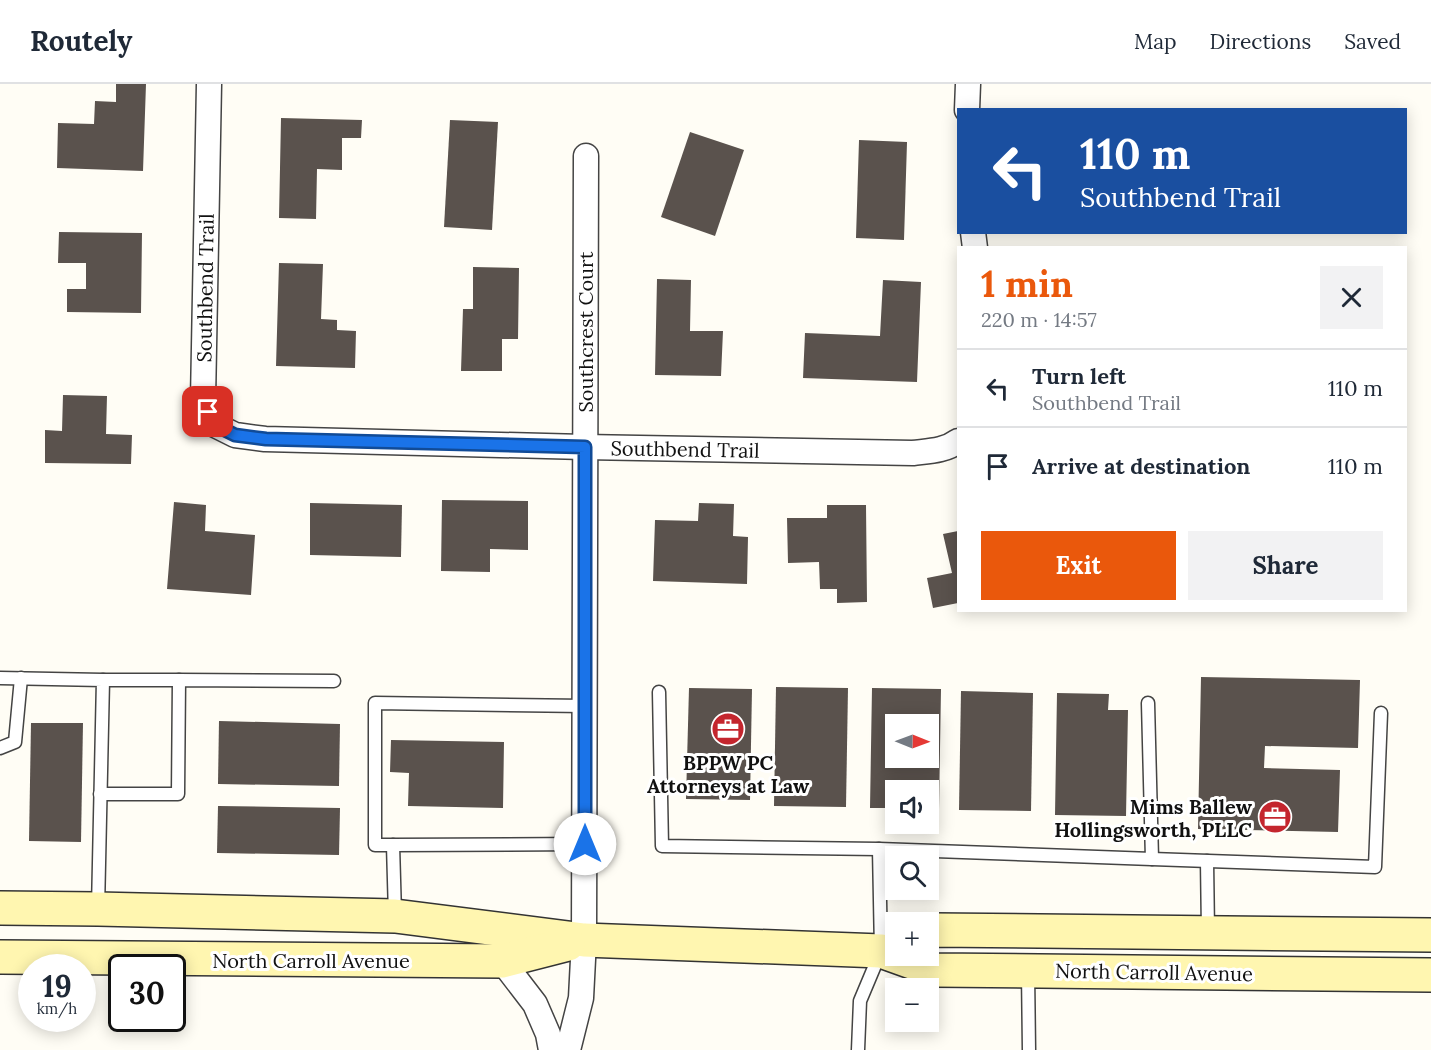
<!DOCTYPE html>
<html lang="en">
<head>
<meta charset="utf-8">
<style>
	:root { --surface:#fff; --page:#f2f2f3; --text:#1f2937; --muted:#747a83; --line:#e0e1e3; --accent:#ea580c }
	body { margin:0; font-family:Lora,serif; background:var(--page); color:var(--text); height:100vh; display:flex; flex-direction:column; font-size:22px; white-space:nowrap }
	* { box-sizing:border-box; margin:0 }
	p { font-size:20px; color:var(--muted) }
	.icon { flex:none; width:33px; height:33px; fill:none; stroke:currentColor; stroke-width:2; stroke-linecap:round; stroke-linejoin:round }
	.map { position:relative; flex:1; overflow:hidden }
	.sheet { position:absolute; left:957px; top:162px; width:450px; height:366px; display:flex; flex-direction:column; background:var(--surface); border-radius:0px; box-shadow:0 3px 15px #0003 }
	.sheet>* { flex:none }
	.hud { position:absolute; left:957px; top:24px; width:450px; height:126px; border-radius:0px; box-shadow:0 3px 15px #0003; background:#1a4fa0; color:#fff; overflow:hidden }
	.needle { width:39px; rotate:91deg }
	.tools { position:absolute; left:885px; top:630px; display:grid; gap:12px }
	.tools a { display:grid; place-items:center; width:54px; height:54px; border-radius:0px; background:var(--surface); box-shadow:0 3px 15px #0003; font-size:30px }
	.speed { position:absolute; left:18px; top:870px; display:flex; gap:12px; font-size:30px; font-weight:700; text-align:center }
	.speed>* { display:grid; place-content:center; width:78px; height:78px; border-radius:50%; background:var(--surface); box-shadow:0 3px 15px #0003; line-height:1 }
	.speed small { font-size:15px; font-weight:400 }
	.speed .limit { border:3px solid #111; border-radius:9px; background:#fff; color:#111 }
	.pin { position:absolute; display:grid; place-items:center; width:51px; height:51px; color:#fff; margin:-26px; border-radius:12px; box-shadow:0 3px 9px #0006 }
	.me { position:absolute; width:66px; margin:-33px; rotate:0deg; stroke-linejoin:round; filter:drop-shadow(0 0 4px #0008) }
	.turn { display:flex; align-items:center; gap:21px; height:126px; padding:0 24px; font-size:27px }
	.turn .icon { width:78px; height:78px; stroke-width:2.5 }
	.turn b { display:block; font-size:42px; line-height:51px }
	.round { display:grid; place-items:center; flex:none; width:63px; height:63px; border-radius:0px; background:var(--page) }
	.head { display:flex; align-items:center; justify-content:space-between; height:102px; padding:0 24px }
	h1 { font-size:36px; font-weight:700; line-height:45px; color:var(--accent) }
	.primary-button { display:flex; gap:12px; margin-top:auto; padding:12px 24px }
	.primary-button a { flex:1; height:69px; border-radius:0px; background:var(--accent); color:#fff; font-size:24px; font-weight:700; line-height:69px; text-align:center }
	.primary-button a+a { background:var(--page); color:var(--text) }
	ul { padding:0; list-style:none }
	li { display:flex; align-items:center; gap:18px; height:78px; padding:0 24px; border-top:2px solid var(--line) }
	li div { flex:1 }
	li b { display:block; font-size:22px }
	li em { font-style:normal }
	header { display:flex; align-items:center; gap:36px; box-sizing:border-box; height:84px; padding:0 30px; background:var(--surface); border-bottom:2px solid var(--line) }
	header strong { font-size:28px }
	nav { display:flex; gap:33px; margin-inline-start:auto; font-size:21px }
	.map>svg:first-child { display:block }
	.building { fill:#5a524d; fill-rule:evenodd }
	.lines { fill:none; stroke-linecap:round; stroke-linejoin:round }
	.lane-casing { stroke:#444; stroke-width:15 }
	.street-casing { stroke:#444; stroke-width:27 }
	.secondary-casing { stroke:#333; stroke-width:36 }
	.lane { stroke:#fff; stroke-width:12 }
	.street { stroke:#fff; stroke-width:24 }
	.secondary { stroke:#fff6b0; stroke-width:33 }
	.route-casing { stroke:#114b97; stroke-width:15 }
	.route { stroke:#1a73e8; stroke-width:10 }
	.labels { text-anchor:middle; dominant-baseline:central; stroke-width:6; stroke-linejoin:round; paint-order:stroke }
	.street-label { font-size:20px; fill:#111; stroke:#fff }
	.poi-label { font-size:20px; font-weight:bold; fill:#111; stroke:#fff }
</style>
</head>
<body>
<header>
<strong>Routely</strong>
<nav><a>Map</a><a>Directions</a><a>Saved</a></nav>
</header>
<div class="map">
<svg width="1431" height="966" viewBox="0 0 1431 966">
	<rect width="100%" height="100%" fill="#fffdf5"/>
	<g class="building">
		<polygon points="116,0 146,0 143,87 57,84 58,39 94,40 95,17 116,18"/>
		<polygon points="281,34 362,36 361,54 342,54 342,86 317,85 316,135 279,134"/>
		<polygon points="450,36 498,38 492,146 444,143"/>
		<polygon points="690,48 744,66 715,152 661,133"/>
		<polygon points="859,56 907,58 904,156 856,154"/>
		<polygon points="59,148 142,149 141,229 67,228 67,205 86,205 86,179 58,179"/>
		<polygon points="279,179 323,180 321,235 337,236 337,246 356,247 355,284 276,282"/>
		<polygon points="473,183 519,184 518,255 502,255 502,287 461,287 463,225 473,225"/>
		<polygon points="657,195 691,196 690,247 723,247 721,292 655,291"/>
		<polygon points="883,196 921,198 917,298 803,294 805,249 880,252"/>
		<polygon points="63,311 107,312 106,350 132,351 131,380 45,379 45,346 62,347"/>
		<polygon points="442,416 528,417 528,466 490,465 490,488 441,487"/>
		<polygon points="174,418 206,421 205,447 255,451 251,511 167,505"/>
		<polygon points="310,419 402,421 401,473 310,471"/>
		<polygon points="699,419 734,420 733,452 748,453 747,500 653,497 655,436 698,437"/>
		<polygon points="827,421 866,421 867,518 837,519 837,505 820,505 819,478 788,479 787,434 827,434"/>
		<polygon points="958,447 958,519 933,524 927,494 952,489 943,450"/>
		<polygon points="1201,593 1360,596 1358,664 1265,662 1264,684 1340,686 1338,748 1198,745"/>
		<polygon points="776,603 848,604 846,723 774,722"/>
		<polygon points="689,604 752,605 750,716 686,715"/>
		<path d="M872,604L941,605L939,725H928V706H896V724H870ZM896,640H928V674H896Z"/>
		<polygon points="961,607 1033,609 1031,727 959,726"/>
		<polygon points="1057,609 1109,610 1108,626 1128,626 1126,732 1055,731"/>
		<polygon points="219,637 340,640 339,702 218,700"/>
		<polygon points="31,639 83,639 81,758 29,757"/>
		<polygon points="391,656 504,658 503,724 408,722 409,689 390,688"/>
		<polygon points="218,722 340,724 339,771 217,769"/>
	</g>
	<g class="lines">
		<g class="lane-casing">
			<g id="lane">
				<polyline points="0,594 103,596 98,825"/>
				<polyline points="103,596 179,596"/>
				<polyline points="659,608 662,762 879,765 1152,775 1148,619"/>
				<polyline points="0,664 15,658 21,594"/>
				<polyline points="100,710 178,710 179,596 334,597"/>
				<polyline points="393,761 375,761 375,619 585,622"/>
				<polyline points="1152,775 1375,783 1381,629"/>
				<polyline points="1207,777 1208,848"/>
				<polyline points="395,831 393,761 585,760"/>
				<polyline points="1028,888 1029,966"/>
				<polyline points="858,966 860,917 881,867 879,765"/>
			</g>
		</g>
		<g class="street-casing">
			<g id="street">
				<path d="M209,0L203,316L213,340L235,351L265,355L584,363L913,369C929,367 945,367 958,357"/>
				<polyline points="967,26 968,0"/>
				<polyline points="973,148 975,164"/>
				<polyline points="502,877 535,920 548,950 551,966"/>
				<polyline points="568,966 581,914 584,856 586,72"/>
			</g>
		</g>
		<g class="secondary-casing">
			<g id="secondary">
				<polyline points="0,824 98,825 395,832 584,856 881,867 934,886 1431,891"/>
				<polyline points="928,848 933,846 1431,851"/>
				<polyline points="0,873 502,877 568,860"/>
			</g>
		</g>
		<use href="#lane" class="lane"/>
		<use href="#street" class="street"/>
		<use href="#secondary" class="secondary"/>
	</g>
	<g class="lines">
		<g class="route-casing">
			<polyline id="route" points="208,328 213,340 235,351 266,355 585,363 585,760"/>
		</g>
		<use href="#route" class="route"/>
	</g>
	<defs>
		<g id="office-disc" transform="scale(1.725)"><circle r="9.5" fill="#c4262e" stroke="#fff"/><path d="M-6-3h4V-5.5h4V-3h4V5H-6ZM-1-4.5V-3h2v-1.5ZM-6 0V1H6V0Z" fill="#fff"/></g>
	</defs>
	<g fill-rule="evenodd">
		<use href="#office-disc" x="728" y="645"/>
		<use href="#office-disc" x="1275" y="733"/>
	</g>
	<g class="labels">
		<g class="street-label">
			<text transform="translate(205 204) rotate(-89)">Southbend Trail</text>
			<text transform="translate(585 248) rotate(-90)">Southcrest Court</text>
			<text transform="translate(685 365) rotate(1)">Southbend Trail</text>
			<text x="311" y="876">North Carroll Avenue</text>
			<text transform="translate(1154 888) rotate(1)">North Carroll Avenue</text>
		</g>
		<g class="poi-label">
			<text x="728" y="678">BPPW PC<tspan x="728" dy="23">Attorneys at Law</tspan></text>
			<text x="1252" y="722" text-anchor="end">Mims Ballew<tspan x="1252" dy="23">Hollingsworth, PLLC</tspan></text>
		</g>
	</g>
</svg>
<div class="tools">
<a><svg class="needle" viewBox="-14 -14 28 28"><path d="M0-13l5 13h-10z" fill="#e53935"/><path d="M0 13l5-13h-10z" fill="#747a83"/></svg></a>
<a><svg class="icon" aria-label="sound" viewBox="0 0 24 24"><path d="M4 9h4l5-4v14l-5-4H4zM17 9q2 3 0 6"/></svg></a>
<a><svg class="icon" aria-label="search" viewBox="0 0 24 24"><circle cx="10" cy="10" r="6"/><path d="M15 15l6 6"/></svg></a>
<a>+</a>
<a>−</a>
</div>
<div class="speed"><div>19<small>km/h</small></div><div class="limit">30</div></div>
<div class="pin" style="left:208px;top:328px;background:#d93025"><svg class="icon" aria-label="arrive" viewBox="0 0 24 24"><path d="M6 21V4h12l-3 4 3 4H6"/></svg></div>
<svg class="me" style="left:585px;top:760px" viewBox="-20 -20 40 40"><circle r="19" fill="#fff"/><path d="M0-13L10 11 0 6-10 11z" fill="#1a73e8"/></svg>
<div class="hud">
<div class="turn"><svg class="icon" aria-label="left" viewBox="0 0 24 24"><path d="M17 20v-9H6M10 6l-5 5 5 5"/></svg><div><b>110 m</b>Southbend Trail</div></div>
</div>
<section class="sheet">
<div class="head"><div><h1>1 min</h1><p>220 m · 14:57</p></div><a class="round"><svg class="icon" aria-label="close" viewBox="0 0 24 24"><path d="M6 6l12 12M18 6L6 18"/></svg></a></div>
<ul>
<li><svg class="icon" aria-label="left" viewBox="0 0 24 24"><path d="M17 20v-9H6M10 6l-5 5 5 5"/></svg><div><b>Turn left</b><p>Southbend Trail</p></div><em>110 m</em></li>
<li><svg class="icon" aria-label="arrive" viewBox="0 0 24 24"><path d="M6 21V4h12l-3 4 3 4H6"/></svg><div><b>Arrive at destination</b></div><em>110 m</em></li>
</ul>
<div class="primary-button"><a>Exit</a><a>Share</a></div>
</section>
</div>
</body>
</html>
